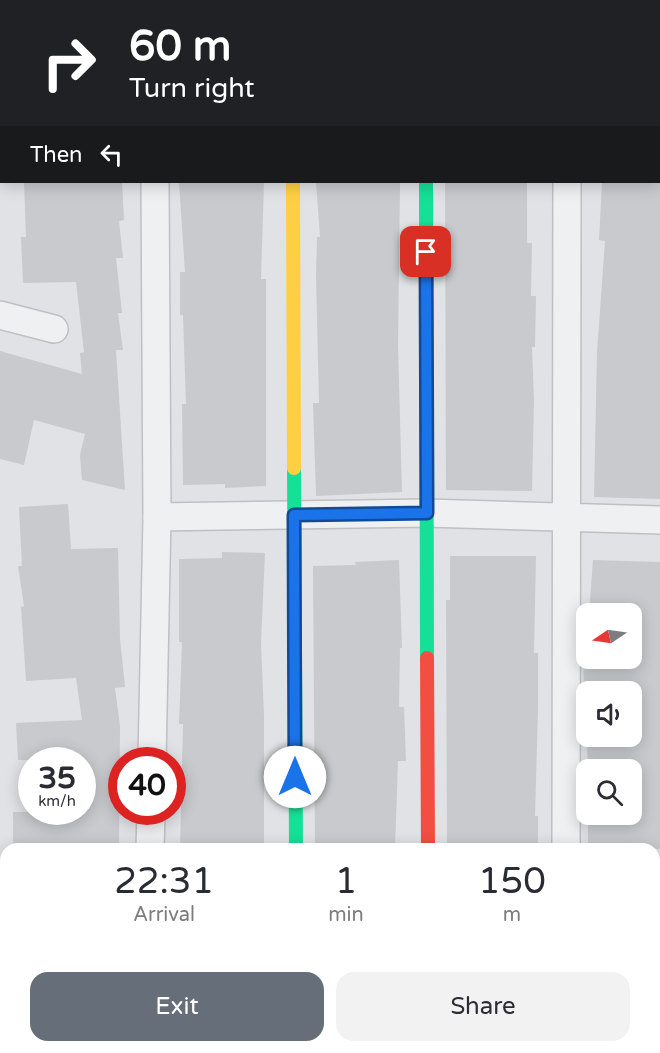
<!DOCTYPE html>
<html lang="en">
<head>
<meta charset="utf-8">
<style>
	:root { --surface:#fff; --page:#f2f2f3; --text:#2b2b33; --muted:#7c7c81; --accent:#666e79 }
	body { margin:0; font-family:"Varela Round",sans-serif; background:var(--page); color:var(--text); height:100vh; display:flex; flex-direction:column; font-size:22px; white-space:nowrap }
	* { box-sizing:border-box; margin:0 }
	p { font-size:20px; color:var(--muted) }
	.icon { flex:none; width:33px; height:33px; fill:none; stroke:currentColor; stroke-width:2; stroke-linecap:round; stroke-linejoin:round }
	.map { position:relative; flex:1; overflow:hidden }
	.details { position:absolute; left:0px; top:843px; width:660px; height:210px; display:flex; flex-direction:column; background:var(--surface); border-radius:18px 18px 0 0; box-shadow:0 3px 15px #0003 }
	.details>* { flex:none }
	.top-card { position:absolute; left:0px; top:0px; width:660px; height:183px; box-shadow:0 3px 15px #0003; background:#202124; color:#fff; overflow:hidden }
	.needle { width:39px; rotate:257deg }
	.fabs { position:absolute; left:576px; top:603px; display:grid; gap:12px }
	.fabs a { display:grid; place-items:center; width:66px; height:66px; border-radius:12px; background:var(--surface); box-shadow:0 3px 15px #0003; font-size:30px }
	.speed { position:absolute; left:18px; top:747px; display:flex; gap:12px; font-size:30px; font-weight:700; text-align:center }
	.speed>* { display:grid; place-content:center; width:78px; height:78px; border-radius:50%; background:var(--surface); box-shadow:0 3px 15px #0003; line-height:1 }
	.speed small { font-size:15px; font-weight:400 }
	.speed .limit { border:9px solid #d22; background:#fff; color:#111 }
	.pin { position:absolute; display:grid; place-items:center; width:51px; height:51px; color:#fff; margin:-26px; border-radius:12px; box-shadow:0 3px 9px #0006 }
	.me { position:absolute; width:66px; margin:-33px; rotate:0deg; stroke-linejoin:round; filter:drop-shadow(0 0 4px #0008) }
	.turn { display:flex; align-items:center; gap:21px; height:126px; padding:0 30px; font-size:27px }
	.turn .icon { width:78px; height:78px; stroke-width:2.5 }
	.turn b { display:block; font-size:42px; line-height:51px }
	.then { display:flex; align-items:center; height:57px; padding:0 30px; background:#0003; gap:12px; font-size:22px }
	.eta { display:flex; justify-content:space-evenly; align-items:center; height:102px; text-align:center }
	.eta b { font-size:36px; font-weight:600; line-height:42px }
	.button { display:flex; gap:12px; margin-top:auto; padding:12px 30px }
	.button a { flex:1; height:69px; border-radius:18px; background:var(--accent); color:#fff; font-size:24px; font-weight:600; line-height:69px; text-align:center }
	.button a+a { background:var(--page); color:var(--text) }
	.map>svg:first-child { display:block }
	.building { fill:#c8cacd }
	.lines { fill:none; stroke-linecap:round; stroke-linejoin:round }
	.street-casing { stroke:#bec0c3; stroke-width:30 }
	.street { stroke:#eff0f2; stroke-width:27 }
	.fast { stroke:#16e098; stroke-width:14 }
	.slow { stroke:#ffcf43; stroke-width:14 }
	.jam { stroke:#f24e42; stroke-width:14 }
	.route-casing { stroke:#114b97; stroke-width:15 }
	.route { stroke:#1a73e8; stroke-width:10 }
</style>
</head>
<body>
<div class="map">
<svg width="660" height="1053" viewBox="0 0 660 1053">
	<rect width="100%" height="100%" fill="#e0e2e5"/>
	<g class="building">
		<polygon points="24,182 122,182 124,220 119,221 123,258 116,258 122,313 118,313 123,350 116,350 125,490 82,480 80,455 85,434 34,420 24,465 0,459 0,351 82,374 80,353 84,352 76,282 23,283 21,237 26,237"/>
		<polygon points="179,182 264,182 261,279 266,279 266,486 225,488 225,484 183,485 182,404 186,404 183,315 180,315 180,272 185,272"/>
		<polygon points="316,182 400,183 398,346 402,492 316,496 313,403 319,403 316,277 317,237 320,237"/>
		<polygon points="445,182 527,182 527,243 532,243 531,296 536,296 535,347 532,347 534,400 532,491 446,490"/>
		<polygon points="602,182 660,182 660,499 594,497 597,352 605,241 599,240"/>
		<polygon points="68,504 71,549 118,548 120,639 125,687 115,688 120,726 119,849 18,849 18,847 13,847 13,812 82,812 82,760 18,760 16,723 82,720 76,678 26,681 21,607 24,606 18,566 22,566 19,507"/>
		<polygon points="222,552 265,553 261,643 264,716 264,849 180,849 183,724 179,724 182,642 179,642 179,559 222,558"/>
		<polygon points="450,556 536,556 534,653 538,653 538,710 535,816 538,816 538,849 447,849 446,600 450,600"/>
		<polygon points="399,560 402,648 400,648 399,707 404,707 406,761 398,761 395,849 315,849 313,566 356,565 355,562"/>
		<polygon points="593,560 660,562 660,849 588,849 588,814 632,814 632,770 588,770 587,736 632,736 632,692 584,692 583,658 632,658 632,614 589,614"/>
	</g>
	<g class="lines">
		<g class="street-casing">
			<g id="street">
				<polyline points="155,0 155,2"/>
				<polyline points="293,0 293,2"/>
				<polyline points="425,0 425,2"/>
				<polyline points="566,0 566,2"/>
				<polyline points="0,315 54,329"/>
				<polyline points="157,517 427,513 660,520"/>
				<polyline points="152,760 157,517 155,182"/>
				<polyline points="150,849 151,812"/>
				<polyline points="566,849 567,182"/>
				<polyline points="296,1047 296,1053"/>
				<polyline points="429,1047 429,1053"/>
				<polyline points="593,1047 600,1053"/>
				<polyline points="146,1053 146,1047"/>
				<polyline points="533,1053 539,1047"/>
				<polyline points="652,1053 660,1049"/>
			</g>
		</g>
		<use href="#street" class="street"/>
		<g class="fast">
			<polyline points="426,182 427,658"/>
			<polyline points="294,468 296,849"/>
		</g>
		<polyline class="slow" points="293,182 294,468"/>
		<polyline class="jam" points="427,658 428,849"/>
	</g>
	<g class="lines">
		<g class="route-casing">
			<polyline id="route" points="295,777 294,515 427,513 426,252"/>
		</g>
		<use href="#route" class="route"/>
	</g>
</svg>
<div class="fabs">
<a><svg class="needle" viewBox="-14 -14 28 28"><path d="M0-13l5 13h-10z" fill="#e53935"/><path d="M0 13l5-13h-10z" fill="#7c7c81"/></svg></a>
<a><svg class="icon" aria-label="sound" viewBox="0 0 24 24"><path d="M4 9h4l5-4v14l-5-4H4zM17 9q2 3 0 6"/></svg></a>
<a><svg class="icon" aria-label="search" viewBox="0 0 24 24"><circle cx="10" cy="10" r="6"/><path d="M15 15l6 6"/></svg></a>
</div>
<div class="speed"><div>35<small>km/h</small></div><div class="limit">40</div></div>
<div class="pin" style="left:426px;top:252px;background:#d93025"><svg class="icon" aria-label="arrive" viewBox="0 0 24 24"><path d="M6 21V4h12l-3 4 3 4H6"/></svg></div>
<svg class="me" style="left:295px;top:777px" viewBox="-20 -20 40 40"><circle r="19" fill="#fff"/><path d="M0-13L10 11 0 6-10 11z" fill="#1a73e8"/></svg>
<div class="top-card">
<div class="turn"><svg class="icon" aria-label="right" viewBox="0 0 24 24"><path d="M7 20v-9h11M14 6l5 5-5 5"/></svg><div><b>60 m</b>Turn right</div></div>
<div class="then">Then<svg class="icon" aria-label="left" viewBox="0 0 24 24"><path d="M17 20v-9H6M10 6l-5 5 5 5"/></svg></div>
</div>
<section class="details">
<div class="eta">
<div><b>22:31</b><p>Arrival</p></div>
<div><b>1</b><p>min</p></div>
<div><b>150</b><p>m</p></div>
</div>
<div class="button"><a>Exit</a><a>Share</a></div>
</section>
</div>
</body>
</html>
